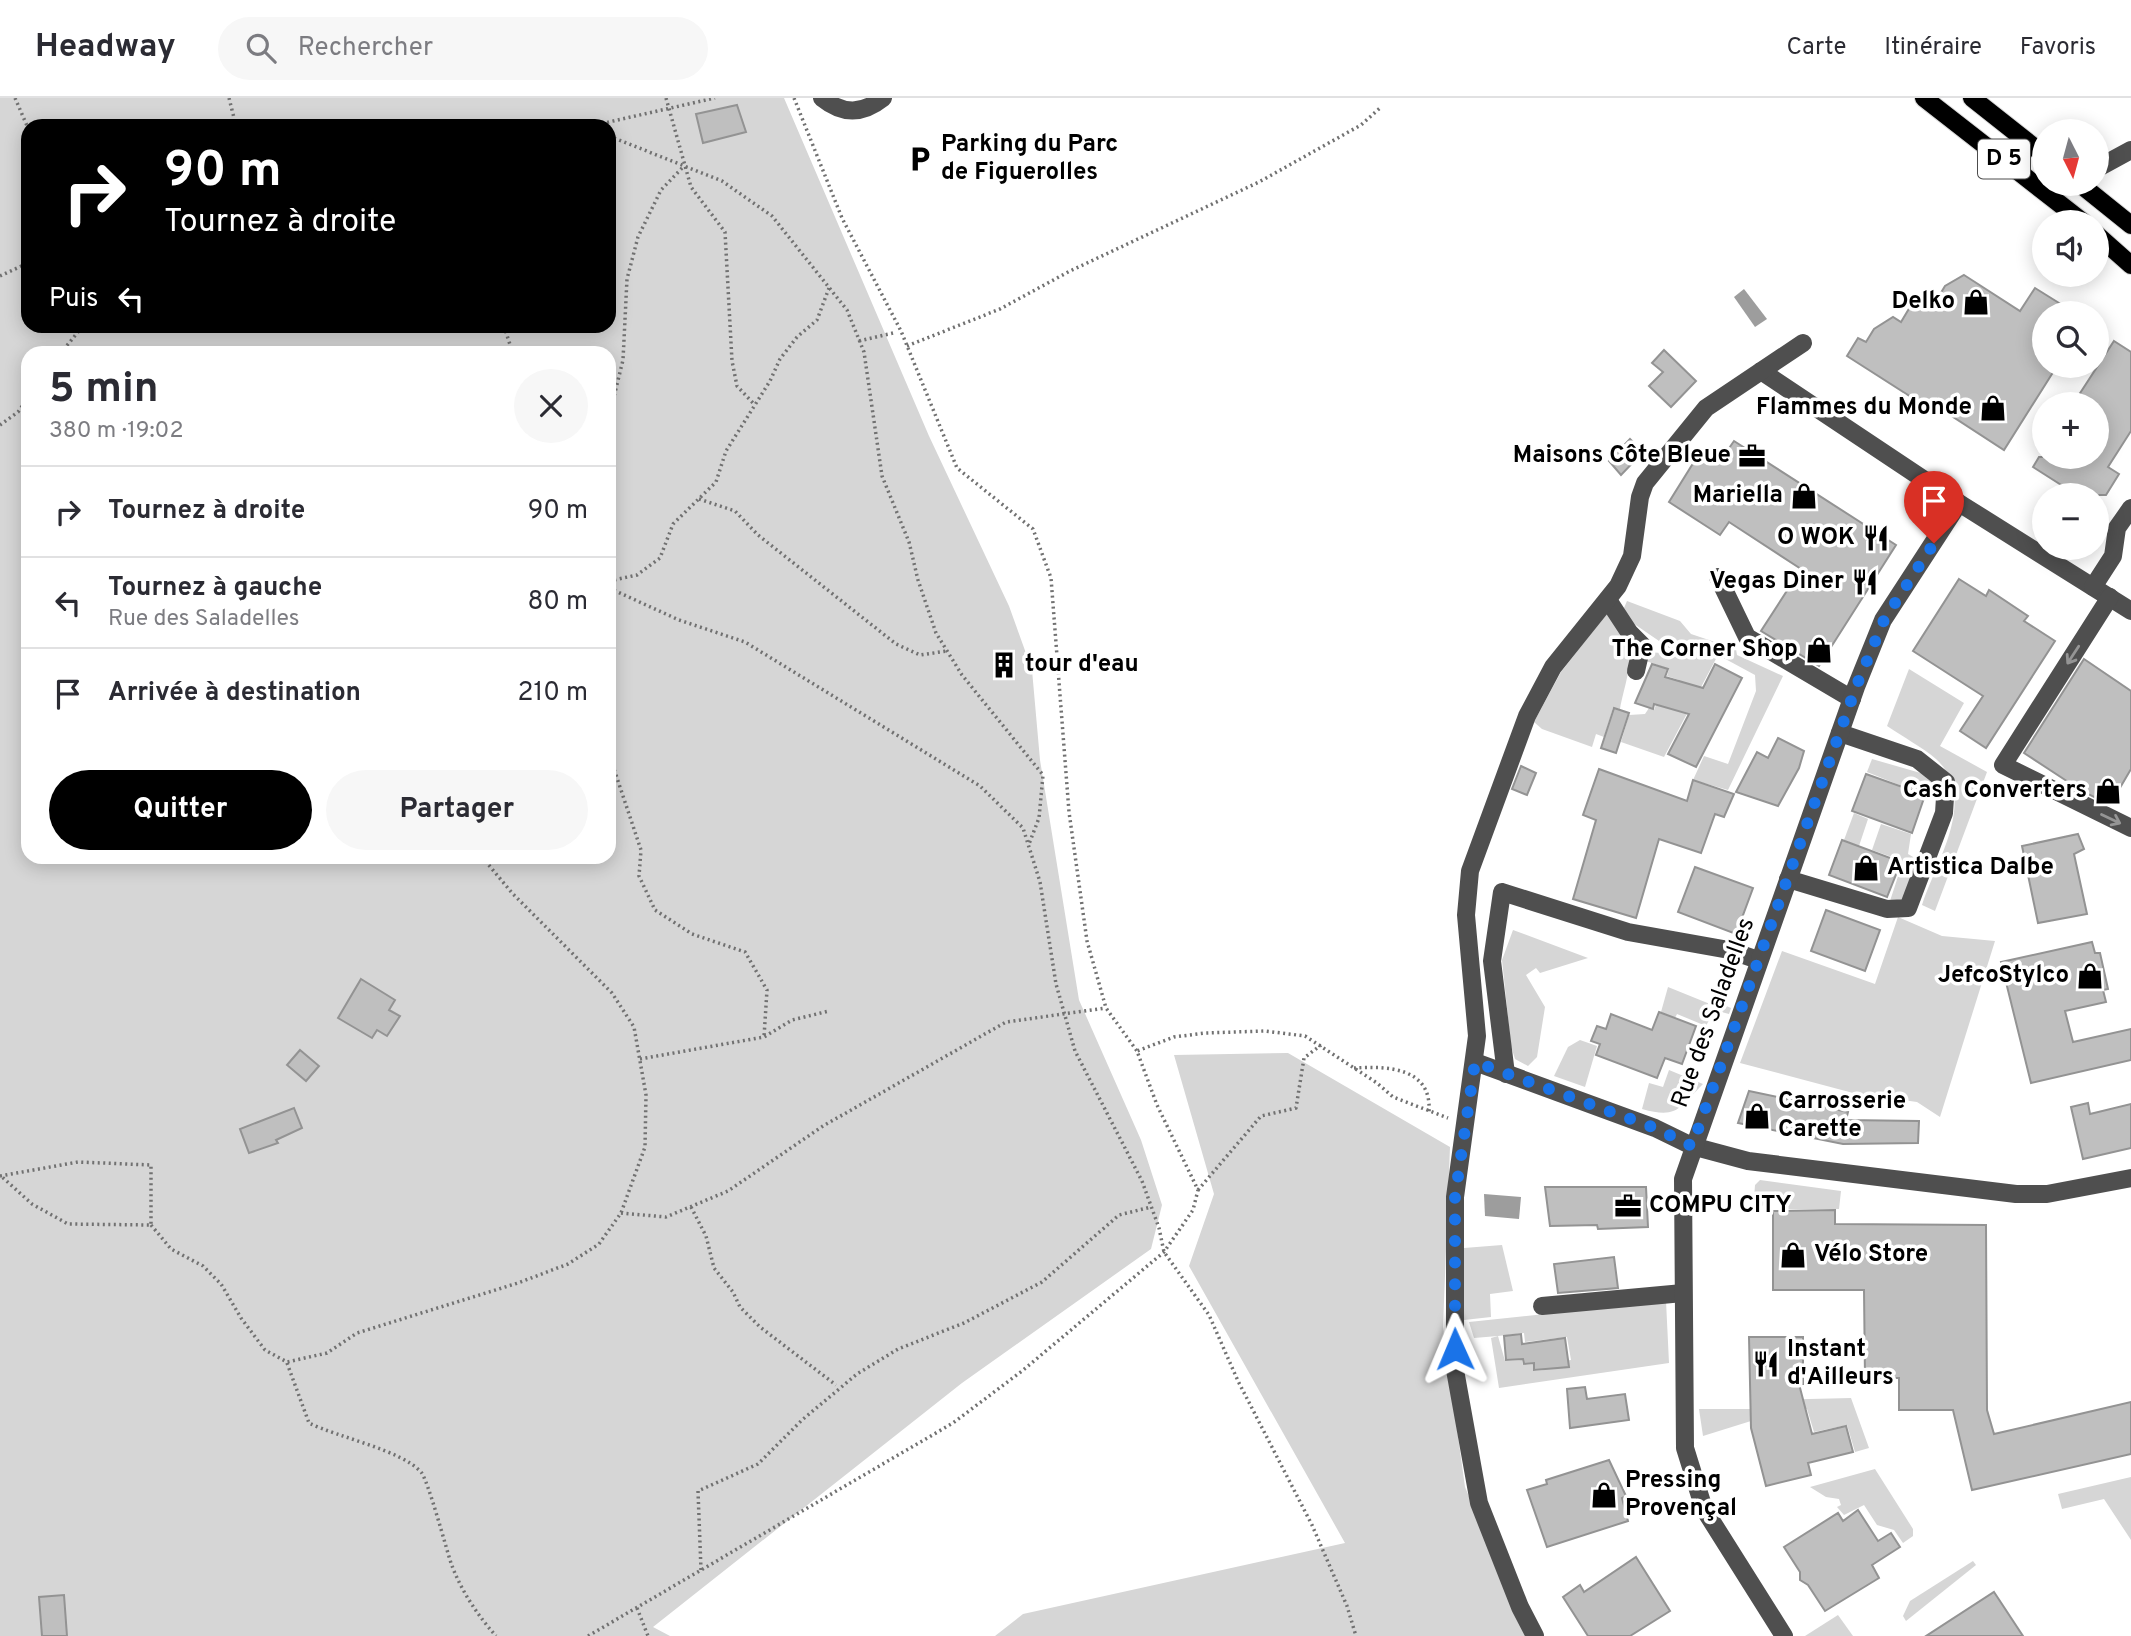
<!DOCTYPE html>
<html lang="fr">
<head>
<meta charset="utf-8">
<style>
	:root { --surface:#fff; --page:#f7f7f7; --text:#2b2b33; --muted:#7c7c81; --line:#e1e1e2; --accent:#000 }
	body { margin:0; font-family:Overpass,sans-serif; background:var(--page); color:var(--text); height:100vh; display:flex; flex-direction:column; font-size:26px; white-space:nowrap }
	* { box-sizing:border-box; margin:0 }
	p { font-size:23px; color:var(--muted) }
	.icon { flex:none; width:38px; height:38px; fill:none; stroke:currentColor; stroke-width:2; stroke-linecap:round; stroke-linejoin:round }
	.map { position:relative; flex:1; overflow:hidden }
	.details { position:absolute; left:21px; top:248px; width:595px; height:518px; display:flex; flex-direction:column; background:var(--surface); border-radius:21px; box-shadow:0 4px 18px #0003 }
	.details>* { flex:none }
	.banner { position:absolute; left:21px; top:21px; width:595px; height:214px; border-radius:21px; box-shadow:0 4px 18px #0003; background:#000; color:#fff; overflow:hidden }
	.needle { width:46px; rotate:174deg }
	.fabs { position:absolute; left:2032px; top:21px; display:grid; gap:14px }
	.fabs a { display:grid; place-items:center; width:77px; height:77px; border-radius:50%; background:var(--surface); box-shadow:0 4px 18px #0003; font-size:35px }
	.pin { position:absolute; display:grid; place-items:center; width:60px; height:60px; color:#fff; margin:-72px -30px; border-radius:50% 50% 50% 0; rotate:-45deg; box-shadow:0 0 7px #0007 }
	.pin .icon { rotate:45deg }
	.me { position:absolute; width:77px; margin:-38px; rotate:359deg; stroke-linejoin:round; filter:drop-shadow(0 0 5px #0008) }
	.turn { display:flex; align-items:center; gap:24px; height:147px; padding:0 28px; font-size:32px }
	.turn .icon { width:91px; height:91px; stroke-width:2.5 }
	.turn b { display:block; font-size:49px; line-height:60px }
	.then { display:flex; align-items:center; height:66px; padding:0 28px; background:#0003; gap:14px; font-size:26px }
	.round { display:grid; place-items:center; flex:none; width:74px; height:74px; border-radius:37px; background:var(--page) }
	.overview { display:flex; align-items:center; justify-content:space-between; height:119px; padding:0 28px }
	h1 { font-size:42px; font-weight:700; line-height:52px }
	.button { display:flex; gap:14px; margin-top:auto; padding:14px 28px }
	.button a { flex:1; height:80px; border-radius:42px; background:var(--accent); color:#fff; font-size:28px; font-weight:700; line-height:80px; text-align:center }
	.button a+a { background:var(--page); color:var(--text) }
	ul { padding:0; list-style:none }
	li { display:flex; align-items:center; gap:21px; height:91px; padding:0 28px; border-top:2px solid var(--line) }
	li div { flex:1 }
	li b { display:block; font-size:26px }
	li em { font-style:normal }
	header { display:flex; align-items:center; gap:42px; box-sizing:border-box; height:98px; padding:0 35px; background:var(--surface); border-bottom:2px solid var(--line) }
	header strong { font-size:33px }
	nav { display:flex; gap:38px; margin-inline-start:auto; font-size:24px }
	.search { width:490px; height:63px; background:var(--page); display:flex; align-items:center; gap:18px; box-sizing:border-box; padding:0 24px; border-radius:38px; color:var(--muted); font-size:26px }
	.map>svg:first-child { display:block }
	.green { fill:#d6d6d6; fill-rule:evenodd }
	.water { fill:#9d9d9d }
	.building { fill:#bfbfbf; stroke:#939393; stroke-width:2 }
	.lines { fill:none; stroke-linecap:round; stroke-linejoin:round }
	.major-casing { stroke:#dbdbdb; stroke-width:20 }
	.path { stroke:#717171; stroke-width:3.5; stroke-dasharray:2 3.5; stroke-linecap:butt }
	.minor { stroke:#4f4f4f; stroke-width:18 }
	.major { stroke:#000; stroke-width:18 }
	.oneway { stroke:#959595 }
	.route { stroke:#1a73e8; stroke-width:12; stroke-dasharray:0 21.6 }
	.labels { text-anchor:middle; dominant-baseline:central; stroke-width:7; stroke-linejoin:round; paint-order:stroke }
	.shield { fill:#fff; stroke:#4c4c4c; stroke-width:2 }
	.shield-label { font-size:23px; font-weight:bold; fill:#000 }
	.poi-label { font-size:24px; font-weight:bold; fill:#000; stroke:#fff; text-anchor:end }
	.street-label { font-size:24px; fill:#000; stroke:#fff }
</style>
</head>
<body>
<header>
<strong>Headway</strong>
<div class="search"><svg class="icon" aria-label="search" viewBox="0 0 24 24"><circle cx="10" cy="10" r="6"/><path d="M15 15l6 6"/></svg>Rechercher</div>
<nav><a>Carte</a><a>Itinéraire</a><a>Favoris</a></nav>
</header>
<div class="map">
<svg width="2131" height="1538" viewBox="0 0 2131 1538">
	<rect width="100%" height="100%" fill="#fff"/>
	<g class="green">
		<path d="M0,0H784L929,338L1009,508L1032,572L1040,662L1079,902L1141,1042L1162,1107L1151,1151L962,1285L653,1529L670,1538H0ZM28,28H609V228H28ZM28,256H609V760H28Z"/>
		<polygon points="1627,503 1680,523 1691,536 1736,551 1737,557 1783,578 1728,692 1693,682 1704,658 1728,666 1756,593 1755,577 1718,557 1664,659 1621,644 1629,617 1645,616 1649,610 1654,612 1656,607 1671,611 1679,582 1667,578 1669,571 1643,562 1646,554 1678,556 1627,521 1624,510"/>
		<path d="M1607,515C1641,551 1629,567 1620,611L1613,610L1604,639L1596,636L1592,649L1542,631L1534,624L1561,574Z"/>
		<path d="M1909,571L1964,605L1940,648L1987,674L1935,813L1922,807C1936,763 1979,700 1936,661C1922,649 1903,639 1887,628Z"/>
		<polygon points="1872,661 1931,678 1943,691 1939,703 1867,674"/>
		<polygon points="1854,715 1868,721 1859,748 1844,742"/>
		<polygon points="1881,726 1911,736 1908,756 1920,763 1903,808 1890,803 1903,763 1872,752"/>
		<polygon points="1898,819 1942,838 1995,843 1940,1019 1917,1004 1853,995 1740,965 1782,853 1875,886"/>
		<polygon points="1513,832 1588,860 1540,875 1536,870 1526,877 1545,909 1537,959 1528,968 1515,961 1511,948 1502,862"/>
		<polygon points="1668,889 1710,906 1712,902 1731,910 1729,916 1714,912 1706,928 1677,916 1675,920 1661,914"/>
		<polygon points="1580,942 1597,948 1585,989 1554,978 1568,949"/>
		<polygon points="1288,955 1450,1049 1443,1229 1465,1389 1528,1538 995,1538 1023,1516 1345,1445 1189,1168 1214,1096 1174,957"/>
		<path d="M1669,972L1703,986C1679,1010 1678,1021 1642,1011L1649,985L1663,989Z"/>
		<path d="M1760,1082L1841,1093L1839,1111H1787L1779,1101C1767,1100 1764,1105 1758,1115H1753L1755,1087Z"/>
		<polygon points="1502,1147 1513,1193 1490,1196 1491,1219 1464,1222 1464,1150"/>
		<path d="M1666,1203L1669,1265L1499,1290L1491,1240L1498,1238L1474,1240L1469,1224ZM1524,1235L1525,1244L1567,1239L1571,1262L1545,1265V1272L1534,1273L1533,1266L1523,1267L1522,1262L1505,1263L1498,1238Z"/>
		<polygon points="1851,1300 1869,1350 1855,1354 1847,1327 1814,1334 1807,1311 1795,1314 1772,1302"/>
		<polygon points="1699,1311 1751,1311 1751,1323 1703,1338"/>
		<polygon points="1875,1371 1913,1431 1913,1438 1903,1445 1894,1432 1877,1427 1864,1407 1844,1417 1837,1409 1841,1407 1839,1401 1826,1399 1810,1389"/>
		<polygon points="2131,1379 2131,1442 2104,1401 2062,1411 2058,1396"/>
		<polygon points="1973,1463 1976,1467 1906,1523 1903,1518 1910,1503"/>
		<polygon points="1838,1517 1853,1538 1805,1538"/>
	</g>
	<g class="water">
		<polygon points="1744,191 1767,221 1755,229 1734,199"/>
		<polygon points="1484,1096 1521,1099 1519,1121 1485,1118"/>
	</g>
	<g class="building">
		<polygon points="737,7 746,34 703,45 696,16"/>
		<polygon points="1964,177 2020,213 2035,190 2075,215 2044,215 2044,268 2057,268 2004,352 1933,306 1930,311 1847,258 1858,240 1866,244 1874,231 1893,219 1901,224 1910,209 1928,198 1936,203 1945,188"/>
		<polygon points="2114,243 2131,254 2131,333 2108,369 2119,376 2106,397 2077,397 2033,369 2039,359 2096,359 2096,306 2073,306"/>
		<polygon points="1664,252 1696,283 1671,309 1649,288 1663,274 1652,265"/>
		<polygon points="1630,341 1643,354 1621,377 1609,363"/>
		<polygon points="1734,343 1896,447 1819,568 1761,533 1801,471 1729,424 1720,437 1669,404 1702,351 1720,363"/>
		<polygon points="1959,481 1986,498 1989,492 2028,518 2024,523 2055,543 1986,650 1960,633 1983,598 1913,553"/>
		<polygon points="2084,561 2131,593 2131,671 2110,707 2082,693 2024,655"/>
		<polygon points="1652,566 1668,571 1665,579 1703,590 1715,566 1742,580 1696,669 1668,656 1689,616 1654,606 1653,611 1635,605"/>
		<polygon points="1614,610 1629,615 1616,655 1601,650"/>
		<polygon points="1778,640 1804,653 1799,670 1778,708 1736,694 1757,654 1768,660"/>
		<polygon points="1521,668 1536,675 1527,697 1512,691"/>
		<polygon points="1599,671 1687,703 1693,682 1734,696 1724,719 1715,716 1701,755 1659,741 1636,820 1573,801 1596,722 1583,717"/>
		<polygon points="1866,676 1925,697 1912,735 1852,713"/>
		<polygon points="2078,736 2084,751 2074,756 2087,816 2038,825 2022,748"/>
		<polygon points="1842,742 1901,764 1887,799 1829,777"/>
		<polygon points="1695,769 1753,790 1736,836 1678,814"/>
		<polygon points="1826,812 1880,832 1865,873 1811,853"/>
		<polygon points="2092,844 2095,855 2100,855 2108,891 2103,892 2106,904 2065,913 2073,944 2131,931 2131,962 2031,985 2001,864"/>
		<polygon points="361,881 395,902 389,912 400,918 387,938 377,932 372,940 338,920"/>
		<polygon points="1659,914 1696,928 1682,966 1665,960 1657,980 1596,957 1600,946 1591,943 1597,928 1606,931 1611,916 1652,932"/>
		<polygon points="300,952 319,968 306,983 287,967"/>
		<polygon points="1749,993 1848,1014 1846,1022 1919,1023 1918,1045 1843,1046 1738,1025"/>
		<polygon points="2088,1005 2090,1016 2131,1006 2131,1050 2083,1061 2071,1009"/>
		<polygon points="294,1010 302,1030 276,1042 278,1045 249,1055 240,1031"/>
		<polygon points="1545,1089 1646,1089 1648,1129 1598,1131 1597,1127 1550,1128"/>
		<polygon points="1835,1112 1835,1126 1986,1127 1987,1312 1994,1336 2131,1304 2131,1356 1972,1392 1953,1312 1899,1312 1899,1280 1865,1280 1864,1192 1773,1192 1773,1113"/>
		<polygon points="1614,1159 1618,1190 1558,1195 1554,1166"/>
		<polygon points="1521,1236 1522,1246 1565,1240 1569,1269 1534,1272 1534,1265 1524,1266 1523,1261 1506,1262 1504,1238"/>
		<polygon points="1749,1239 1803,1239 1803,1286 1799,1286 1812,1336 1846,1328 1853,1354 1808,1365 1811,1377 1766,1388 1751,1330"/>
		<polygon points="1585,1289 1587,1301 1625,1296 1629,1322 1570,1330 1567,1291"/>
		<polygon points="1609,1362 1626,1398 1622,1400 1628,1423 1547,1449 1527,1392 1547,1386 1546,1382"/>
		<polygon points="1858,1412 1878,1443 1891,1435 1900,1449 1872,1467 1879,1480 1825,1513 1808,1487 1800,1482 1800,1474 1784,1449 1838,1415 1843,1423"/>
		<polygon points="1636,1459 1670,1513 1630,1538 1588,1538 1563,1499 1580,1487 1584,1494"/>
		<polygon points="1994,1494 2023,1538 1926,1538"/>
		<polygon points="64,1497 67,1538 42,1538 39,1499"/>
	</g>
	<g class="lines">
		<g class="major-casing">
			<g id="major">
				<polyline points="1924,0 2083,124"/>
				<polyline points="1972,0 2044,57"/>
				<polyline points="2080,86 2131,127"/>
				<polyline points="2096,136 2131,167"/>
			</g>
		</g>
		<g class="path">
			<polyline points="15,0 28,30"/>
			<polyline points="229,0 236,28"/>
			<polyline points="666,0 691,89 725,134 732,263 737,288 754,306"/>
			<polyline points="794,0 842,120 901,233 957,370 1033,431 1051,480 1069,714 1087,843 1106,910 1137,953"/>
			<polyline points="591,28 715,0"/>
			<polyline points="609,38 722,83 772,118 847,212 864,254 882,378 909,444 918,482 936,535 962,577 1043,677 1039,720 1029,746"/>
			<polyline points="0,178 28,165"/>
			<polyline points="504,228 513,256"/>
			<polyline points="859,243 893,235"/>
			<polyline points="907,248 1000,211 1070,173 1259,84 1361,27 1380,10"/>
			<polyline points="60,256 83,228"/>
			<polyline points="609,319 623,262 627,181 638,139 661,92 684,68"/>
			<polyline points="0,327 18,314 28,300"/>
			<polyline points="699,401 735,413 758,437 896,546 920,557 947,553"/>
			<polyline points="609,483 637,477 660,460 673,426 716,384 726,353 770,283 780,261 797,239 817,222 829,190"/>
			<polyline points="609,490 679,522 745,544 980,688 1023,730 1040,784 1056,886 1075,953 1142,1083 1159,1130 1164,1154 1209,1217 1238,1283 1312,1427 1347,1508 1356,1538"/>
			<polyline points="609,656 641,752 639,778 655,812 692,836 745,854 767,892 764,939"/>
			<polyline points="640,961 764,939 792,922 829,913"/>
			<path d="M1354,970C1387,968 1432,969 1429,1014"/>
			<polyline points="0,1078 78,1064 151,1067 151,1127 68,1126 32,1106 1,1078"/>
			<polyline points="1198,1092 1261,1018 1296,1010 1304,960 1321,947"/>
			<polyline points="691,1109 706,1138 714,1170 733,1194 740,1209 760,1229 836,1287"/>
			<polyline points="621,1115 666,1119 728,1093 823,1028 1006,924 1106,910"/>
			<polyline points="151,1127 171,1151 203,1168 221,1186 241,1220 265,1252 287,1264 327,1255 357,1235 518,1185 568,1166 599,1146 621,1115 645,1049 646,997 634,929 612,895 512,795 483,760"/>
			<path d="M287,1265L309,1325C340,1340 401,1352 421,1374C428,1382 446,1450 451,1465C460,1491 478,1518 496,1538"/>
			<polyline points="701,1472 698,1393 758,1366 802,1322 857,1276 898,1251 964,1225 1042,1184 1119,1117 1151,1109"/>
			<polyline points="637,1510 648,1538"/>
			<polyline points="588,1538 953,1325 1022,1273 1164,1154 1193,1112 1198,1092 1157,1007 1137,953 1174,939 1205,935 1265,933 1305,938 1377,985 1393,999 1448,1020"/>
		</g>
		<g class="minor">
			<path d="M822,0C843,17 863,16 883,0"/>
			<polyline points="2096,71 2131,52"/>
			<polyline points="1761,273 1959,405 2131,513"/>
			<polyline points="1718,479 1747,539 1852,601"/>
			<polyline points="2093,489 2113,458 2117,430 2131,410"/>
			<polyline points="2110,499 2003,667 2131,730"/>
			<polyline points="1608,502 1629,534 1642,547 1636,573"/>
			<polyline points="1788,781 1887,811 1908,810 1944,715 1946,684 1917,661 1840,635"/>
			<polyline points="1475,964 1655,1030 1692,1048 1748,1063 2016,1096 2047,1096 2131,1080"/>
			<polyline points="1506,976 1492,863 1502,794 1628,834 1729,852 1758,862"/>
			<polyline points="1542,1208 1683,1195"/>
			<polyline points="1535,1538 1520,1509 1479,1405 1455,1272 1455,1099 1477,938 1466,817 1470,773 1527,618 1553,569 1618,488 1632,458 1640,399 1645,385 1706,310 1803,245"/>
			<polyline points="1784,1538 1704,1411 1685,1350 1683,1081 1856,589 1883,522 1959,405"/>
		</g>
		<use href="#major" class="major"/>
	</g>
	<defs><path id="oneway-shaft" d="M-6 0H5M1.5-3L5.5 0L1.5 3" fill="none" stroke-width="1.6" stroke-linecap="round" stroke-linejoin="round" transform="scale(1.75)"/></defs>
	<g class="oneway">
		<use href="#oneway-shaft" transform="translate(2073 557) rotate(123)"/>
		<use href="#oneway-shaft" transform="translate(2111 721) rotate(25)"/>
	</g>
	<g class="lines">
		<polyline class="route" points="1455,1251 1455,1099 1475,964 1655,1030 1692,1048 1856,589 1884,522 1934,445"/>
	</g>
	<defs>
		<g id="parking-bare" transform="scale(2.1)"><path d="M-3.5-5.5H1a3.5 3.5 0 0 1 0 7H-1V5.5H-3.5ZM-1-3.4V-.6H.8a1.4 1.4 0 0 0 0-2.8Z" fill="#000" stroke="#fff" stroke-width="2.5" paint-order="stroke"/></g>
		<g id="shop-bare" transform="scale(2.1)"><path d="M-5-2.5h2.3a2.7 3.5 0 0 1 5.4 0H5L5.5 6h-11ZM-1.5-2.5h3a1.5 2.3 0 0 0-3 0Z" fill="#000" stroke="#fff" stroke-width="2.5" paint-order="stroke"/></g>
		<g id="office-bare" transform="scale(2.1)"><path d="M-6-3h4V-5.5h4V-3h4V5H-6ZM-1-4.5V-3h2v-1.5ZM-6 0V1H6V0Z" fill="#000" stroke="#fff" stroke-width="2.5" paint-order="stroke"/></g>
		<g id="restaurant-bare" transform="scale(2.1)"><path d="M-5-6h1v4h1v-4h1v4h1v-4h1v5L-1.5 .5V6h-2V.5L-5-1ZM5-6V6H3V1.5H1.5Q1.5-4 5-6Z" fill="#000" stroke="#fff" stroke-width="2.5" paint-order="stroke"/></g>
		<g id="building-bare" transform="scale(2.1)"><path d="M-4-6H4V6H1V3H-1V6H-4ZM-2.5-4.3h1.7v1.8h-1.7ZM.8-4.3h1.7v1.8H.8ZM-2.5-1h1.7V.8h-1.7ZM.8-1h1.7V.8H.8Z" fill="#000" stroke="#fff" stroke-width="2.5" paint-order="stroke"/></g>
	</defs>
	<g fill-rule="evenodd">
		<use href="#parking-bare" x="920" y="61"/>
		<use href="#shop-bare" x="1976" y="204"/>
		<use href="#shop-bare" x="1993" y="310"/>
		<use href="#office-bare" x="1752" y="358"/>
		<use href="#shop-bare" x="1804" y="398"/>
		<use href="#restaurant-bare" x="1876" y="440"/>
		<use href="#restaurant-bare" x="1865" y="484"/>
		<use href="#shop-bare" x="1819" y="552"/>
		<use href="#building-bare" x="1004" y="567"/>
		<use href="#shop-bare" x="2108" y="693"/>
		<use href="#shop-bare" x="1866" y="770"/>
		<use href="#shop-bare" x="2090" y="878"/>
		<use href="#shop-bare" x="1757" y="1018"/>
		<use href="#office-bare" x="1628" y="1108"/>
		<use href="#shop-bare" x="1793" y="1157"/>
		<use href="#restaurant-bare" x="1766" y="1266"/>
		<use href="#shop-bare" x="1604" y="1397"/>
	</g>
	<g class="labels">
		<rect class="shield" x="1978" y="41.5" width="52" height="39" rx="5"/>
		<g class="shield-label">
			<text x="2004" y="61">D 5</text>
		</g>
		<g class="poi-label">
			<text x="941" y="47" text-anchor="start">Parking du Parc<tspan x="941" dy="28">de Figuerolles</tspan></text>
			<text x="1955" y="204">Delko</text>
			<text x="1972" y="310">Flammes du Monde</text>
			<text x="1731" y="358">Maisons Côte Bleue</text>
			<text x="1783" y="398">Mariella</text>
			<text x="1855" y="440">O WOK</text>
			<text x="1844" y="484">Vegas Diner</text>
			<text x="1798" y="552">The Corner Shop</text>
			<text x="1025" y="567" text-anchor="start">tour d'eau</text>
			<text x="2087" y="693">Cash Converters</text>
			<text x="1887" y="770" text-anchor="start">Artistica Dalbe</text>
			<text x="2069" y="878">JefcoStylco</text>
			<text x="1778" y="1004" text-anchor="start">Carrosserie<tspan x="1778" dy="28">Carette</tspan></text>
			<text x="1649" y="1108" text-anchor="start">COMPU CITY</text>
			<text x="1814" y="1157" text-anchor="start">Vélo Store</text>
			<text x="1787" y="1252" text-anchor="start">Instant<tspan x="1787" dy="28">d'Ailleurs</tspan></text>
			<text x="1625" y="1383" text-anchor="start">Pressing<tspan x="1625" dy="28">Provençal</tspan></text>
		</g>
		<g class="street-label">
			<text transform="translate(1714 915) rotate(-70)">Rue des Saladelles</text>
		</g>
	</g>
</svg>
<div class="fabs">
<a><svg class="needle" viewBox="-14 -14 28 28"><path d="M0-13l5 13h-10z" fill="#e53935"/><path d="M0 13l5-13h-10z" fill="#7c7c81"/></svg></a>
<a><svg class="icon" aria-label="sound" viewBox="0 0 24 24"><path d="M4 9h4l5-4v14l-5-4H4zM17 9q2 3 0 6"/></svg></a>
<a><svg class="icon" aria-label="search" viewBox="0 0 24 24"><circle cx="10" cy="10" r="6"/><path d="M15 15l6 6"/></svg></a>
<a>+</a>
<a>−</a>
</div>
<div class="pin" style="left:1934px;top:445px;background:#d93025"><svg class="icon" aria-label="arrive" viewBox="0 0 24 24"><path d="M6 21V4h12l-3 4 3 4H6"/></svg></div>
<svg class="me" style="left:1455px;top:1251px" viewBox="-20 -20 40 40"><path d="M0-17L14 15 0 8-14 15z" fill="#1a73e8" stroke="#fff" stroke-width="4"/></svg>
<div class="banner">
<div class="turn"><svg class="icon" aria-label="right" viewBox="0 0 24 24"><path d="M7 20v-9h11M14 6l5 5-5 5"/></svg><div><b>90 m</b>Tournez à droite</div></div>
<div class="then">Puis<svg class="icon" aria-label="left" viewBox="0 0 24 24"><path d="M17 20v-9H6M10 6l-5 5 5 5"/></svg></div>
</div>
<section class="details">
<div class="overview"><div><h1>5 min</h1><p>380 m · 19:02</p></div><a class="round"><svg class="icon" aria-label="close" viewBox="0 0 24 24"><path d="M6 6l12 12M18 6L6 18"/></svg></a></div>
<ul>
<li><svg class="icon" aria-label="right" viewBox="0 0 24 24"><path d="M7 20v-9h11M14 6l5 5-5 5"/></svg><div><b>Tournez à droite</b></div><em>90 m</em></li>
<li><svg class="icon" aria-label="left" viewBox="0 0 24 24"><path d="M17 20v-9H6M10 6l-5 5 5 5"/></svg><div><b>Tournez à gauche</b><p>Rue des Saladelles</p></div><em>80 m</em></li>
<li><svg class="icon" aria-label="arrive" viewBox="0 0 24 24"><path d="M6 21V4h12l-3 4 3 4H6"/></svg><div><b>Arrivée à destination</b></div><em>210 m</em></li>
</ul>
<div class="button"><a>Quitter</a><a>Partager</a></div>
</section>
</div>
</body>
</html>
